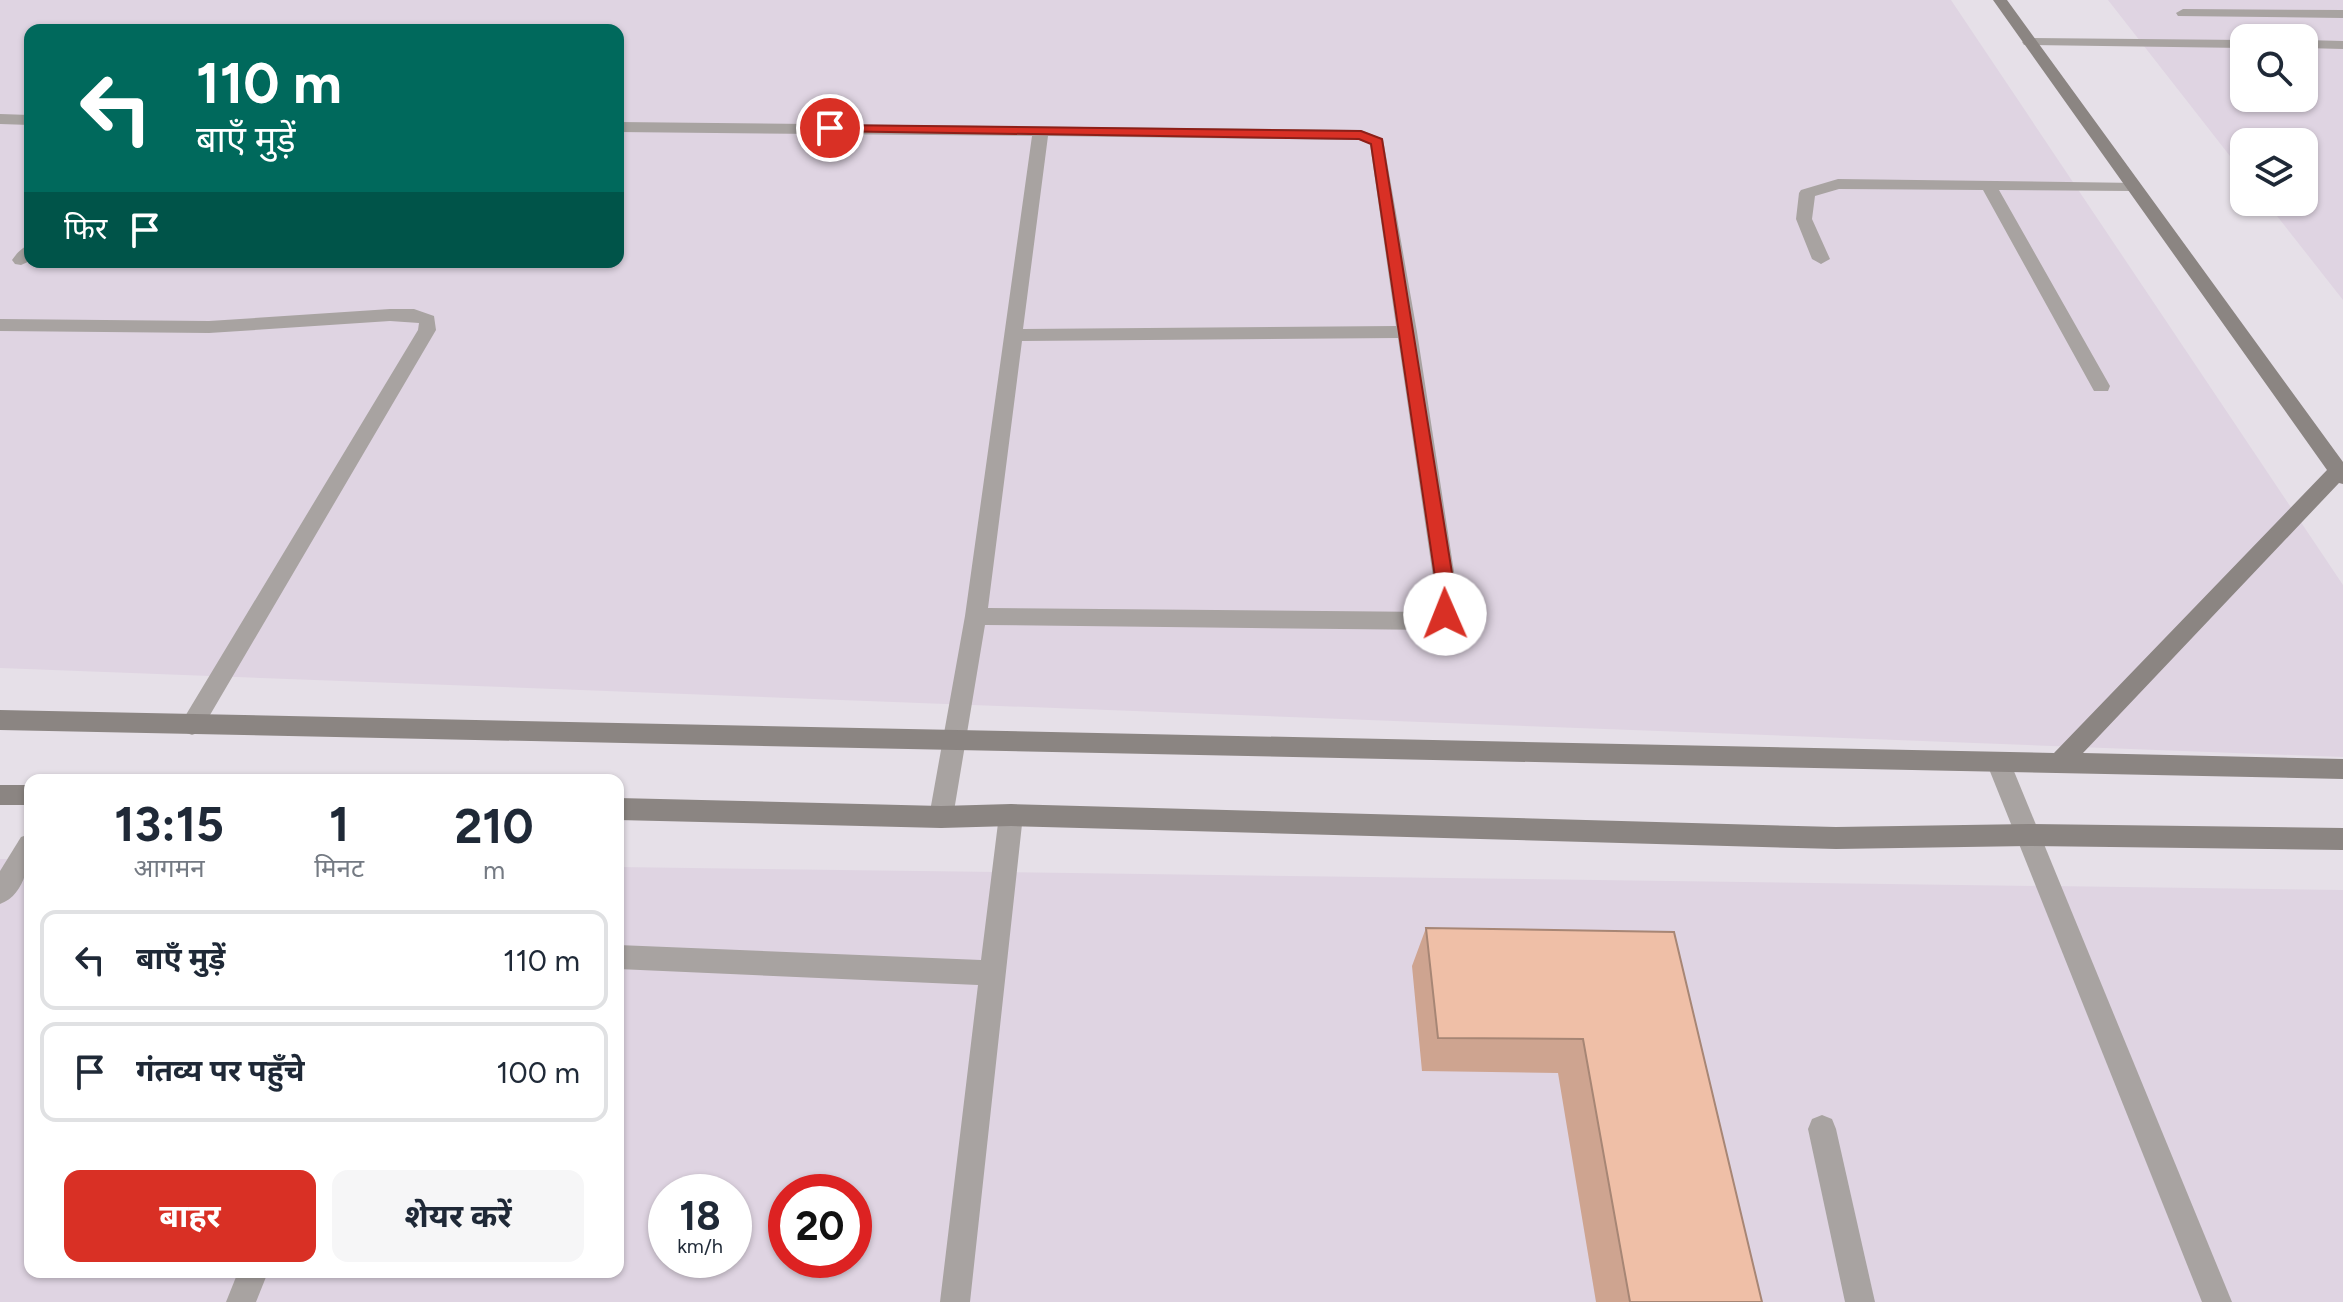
<!DOCTYPE html>
<html lang="hi">
<head>
<meta charset="utf-8">
<style>
	:root { --surface:#fff; --page:#f6f6f7; --text:#1f2937; --muted:#747a83; --line:#e0e1e3; --accent:#d93025 }
	body { margin:0; font-family:Figtree,"Noto Sans Devanagari",sans-serif; background:var(--page); color:var(--text); height:100vh; display:flex; flex-direction:column; font-size:30px; white-space:nowrap }
	* { box-sizing:border-box; margin:0 }
	p { font-size:26px; color:var(--muted) }
	.icon { flex:none; width:44px; height:44px; fill:none; stroke:currentColor; stroke-width:2; stroke-linecap:round; stroke-linejoin:round }
	.map { position:relative; flex:1; overflow:hidden }
	.side { position:absolute; left:24px; top:774px; width:600px; height:504px; display:flex; flex-direction:column; background:var(--surface); border-radius:16px; box-shadow:0 2px 6px #0004 }
	.side>* { flex:none }
	.guide { position:absolute; left:24px; top:24px; width:600px; height:244px; border-radius:16px; box-shadow:0 2px 6px #0004; background:#00695c; color:#fff; overflow:hidden }
	.buttons { position:absolute; left:2230px; top:24px; display:grid; gap:16px }
	.buttons a { display:grid; place-items:center; width:88px; height:88px; border-radius:16px; background:var(--surface); box-shadow:0 2px 6px #0004; font-size:40px }
	.speed { position:absolute; left:648px; top:1174px; display:flex; gap:16px; font-size:40px; font-weight:700; text-align:center }
	.speed>* { display:grid; place-content:center; width:104px; height:104px; border-radius:50%; background:var(--surface); box-shadow:0 2px 6px #0004; line-height:1 }
	.speed small { font-size:20px; font-weight:400 }
	.speed .limit { border:12px solid #d22; background:#fff; color:#111 }
	.pin { position:absolute; display:grid; place-items:center; width:68px; height:68px; color:#fff; margin:-34px; border:4px solid #fff; border-radius:50%; box-shadow:0 2px 8px #0007 }
	.me { position:absolute; width:88px; margin:-44px; rotate:359deg; stroke-linejoin:round; filter:drop-shadow(0 0 6px #0008) }
	.turn { display:flex; align-items:center; gap:28px; height:168px; padding:0 40px; font-size:36px }
	.turn .icon { width:104px; height:104px; stroke-width:2.5 }
	.turn b { display:block; font-size:56px; line-height:68px }
	.then { display:flex; align-items:center; height:76px; padding:0 40px; background:#0003; gap:16px; font-size:30px }
	.eta { display:flex; justify-content:space-evenly; align-items:center; height:136px; text-align:center }
	.eta b { font-size:48px; font-weight:700; line-height:56px }
	.primary-button { display:flex; gap:16px; margin-top:auto; padding:16px 40px }
	.primary-button a { flex:1; height:92px; border-radius:16px; background:var(--accent); color:#fff; font-size:32px; font-weight:700; line-height:92px; text-align:center }
	.primary-button a+a { background:var(--page); color:var(--text) }
	ul { padding:0; list-style:none }
	li { display:flex; align-items:center; gap:24px; height:100px; margin:0 16px 12px; padding:0 24px; border:4px solid var(--line); border-radius:16px }
	li div { flex:1 }
	li b { display:block; font-size:30px }
	li em { font-style:normal }
	.map>svg:first-child { display:block }
	.built { fill:#dfd4e2; fill-rule:evenodd }
	.lines { fill:none; stroke-linecap:round; stroke-linejoin:round }
	.service { fill:#a8a3a1; fill-rule:evenodd }
	.secondary { fill:#8b8582; fill-rule:evenodd }
	.wall { fill:#cea490 }
	.building { fill:#efbfa7; stroke:#a78675; stroke-width:2 }
	.route { fill:#d93025; stroke:#8d1f18; stroke-width:2 }
</style>
</head>
<body>
<div class="map">
<svg width="2343" height="1302" viewBox="0 0 2343 1302">
	<rect width="100%" height="100%" fill="#e6e0e8"/>
	<g class="built">
		<path d="M0,0H1951L2343,585V757L0,668ZM30,30H618V262H30Z"/>
		<path d="M2108,0H2343V300L2266,202H2304V142H2244V174ZM2244,38H2304V98H2244Z"/>
		<path d="M0,859H30V1272H618V867L2343,890V1302H0ZM666,1192H734V1260H666ZM786,1192H854V1260H786Z"/>
	</g>
	<g class="lines">
		<g class="service">
			<polygon points="2183,9 2343,10 2343,18 2178,16 2176,13"/>
			<polygon points="2029,38 2244,40 2244,48 2024,45 2022,42"/>
			<polygon points="2304,40 2343,41 2343,49 2304,48"/>
			<polygon points="0,114 30,115 30,125 0,124"/>
			<path d="M618,122L1361,130L1383,139L1417,332L1459,604L1453,620L1437,630L985,625L953,817L950,825L941,828L932,825L929,817L965,616L1032,136L618,132ZM1048,136L1359,140L1370,144L1396,326L1023,329ZM1398,338L1437,604L1432,612L988,608L1022,341Z"/>
			<polygon points="1838,179 2138,183 2140,186 2132,191 1999,190 2110,386 2108,391 2094,391 1983,190 1839,189 1815,196 1812,219 1830,259 1821,264 1812,259 1796,219 1799,193 1801,190"/>
			<path d="M30,245V261L21,265L15,264L12,260C17,253 22,247 30,245Z"/>
			<polygon points="390,309 414,309 434,316 436,330 200,732 192,735 184,732 181,725 184,718 418,330 419,323 390,321 209,333 0,331 0,319 209,321"/>
			<polygon points="1999,754 2007,757 2011,764 2232,1302 2202,1302 1987,764 1991,757"/>
			<polygon points="1011,804 1019,807 1023,815 970,1302 940,1302 978,985 618,969 618,945 981,960 999,815 1003,807"/>
			<path d="M30,834C30,859 27,894 0,904V871L21,837Z"/>
			<polygon points="1822,1115 1832,1119 1836,1129 1875,1302 1845,1302 1808,1129 1812,1119"/>
			<polygon points="238,1272 268,1272 256,1302 226,1302"/>
		</g>
		<g class="secondary">
			<polygon points="1993,0 2007,0 2343,462 2343,484 2339,483 2083,753 2343,759 2343,779 0,730 0,710 2054,753 2327,470"/>
			<rect x="0" y="785" width="30" height="20"/>
			<polygon points="618,798 941,806 1011,804 1836,827 2029,824 2343,828 2343,850 2029,846 1836,849 1011,826 941,828 618,820"/>
		</g>
	</g>
	<polygon class="wall" points="1426,928 1674,932 1762,1302 1596,1302 1558,1073 1422,1071 1412,966"/>
	<polygon class="building" points="1426,928 1674,932 1762,1302 1630,1302 1583,1039 1438,1038"/>
	<polygon class="route" points="830,125 1361,131 1382,139 1457,604 1451,619 1445,621 1436,614 1439,604 1371,144 1359,139 825,131 823,128"/>
</svg>
<div class="buttons">
<a><svg class="icon" aria-label="search" viewBox="0 0 24 24"><circle cx="10" cy="10" r="6"/><path d="M15 15l6 6"/></svg></a>
<a><svg class="icon" aria-label="layers" viewBox="0 0 24 24"><path d="M12 4l9 5-9 5-9-5zM3 14l9 5 9-5"/></svg></a>
</div>
<div class="speed"><div>18<small>km/h</small></div><div class="limit">20</div></div>
<div class="pin" style="left:830px;top:128px;background:#d93025"><svg class="icon" aria-label="arrive" viewBox="0 0 24 24"><path d="M6 21V4h12l-3 4 3 4H6"/></svg></div>
<svg class="me" style="left:1445px;top:614px" viewBox="-20 -20 40 40"><circle r="19" fill="#fff"/><path d="M0-13L10 11 0 6-10 11z" fill="#d93025"/></svg>
<div class="guide">
<div class="turn"><svg class="icon" aria-label="left" viewBox="0 0 24 24"><path d="M17 20v-9H6M10 6l-5 5 5 5"/></svg><div><b>110 m</b>बाएँ मुड़ें</div></div>
<div class="then">फिर<svg class="icon" aria-label="arrive" viewBox="0 0 24 24"><path d="M6 21V4h12l-3 4 3 4H6"/></svg></div>
</div>
<section class="side">
<div class="eta">
<div><b>13:15</b><p>आगमन</p></div>
<div><b>1</b><p>मिनट</p></div>
<div><b>210</b><p>m</p></div>
</div>
<ul>
<li><svg class="icon" aria-label="left" viewBox="0 0 24 24"><path d="M17 20v-9H6M10 6l-5 5 5 5"/></svg><div><b>बाएँ मुड़ें</b></div><em>110 m</em></li>
<li><svg class="icon" aria-label="arrive" viewBox="0 0 24 24"><path d="M6 21V4h12l-3 4 3 4H6"/></svg><div><b>गंतव्य पर पहुँचे</b></div><em>100 m</em></li>
</ul>
<div class="primary-button"><a>बाहर</a><a>शेयर करें</a></div>
</section>
</div>
</body>
</html>
